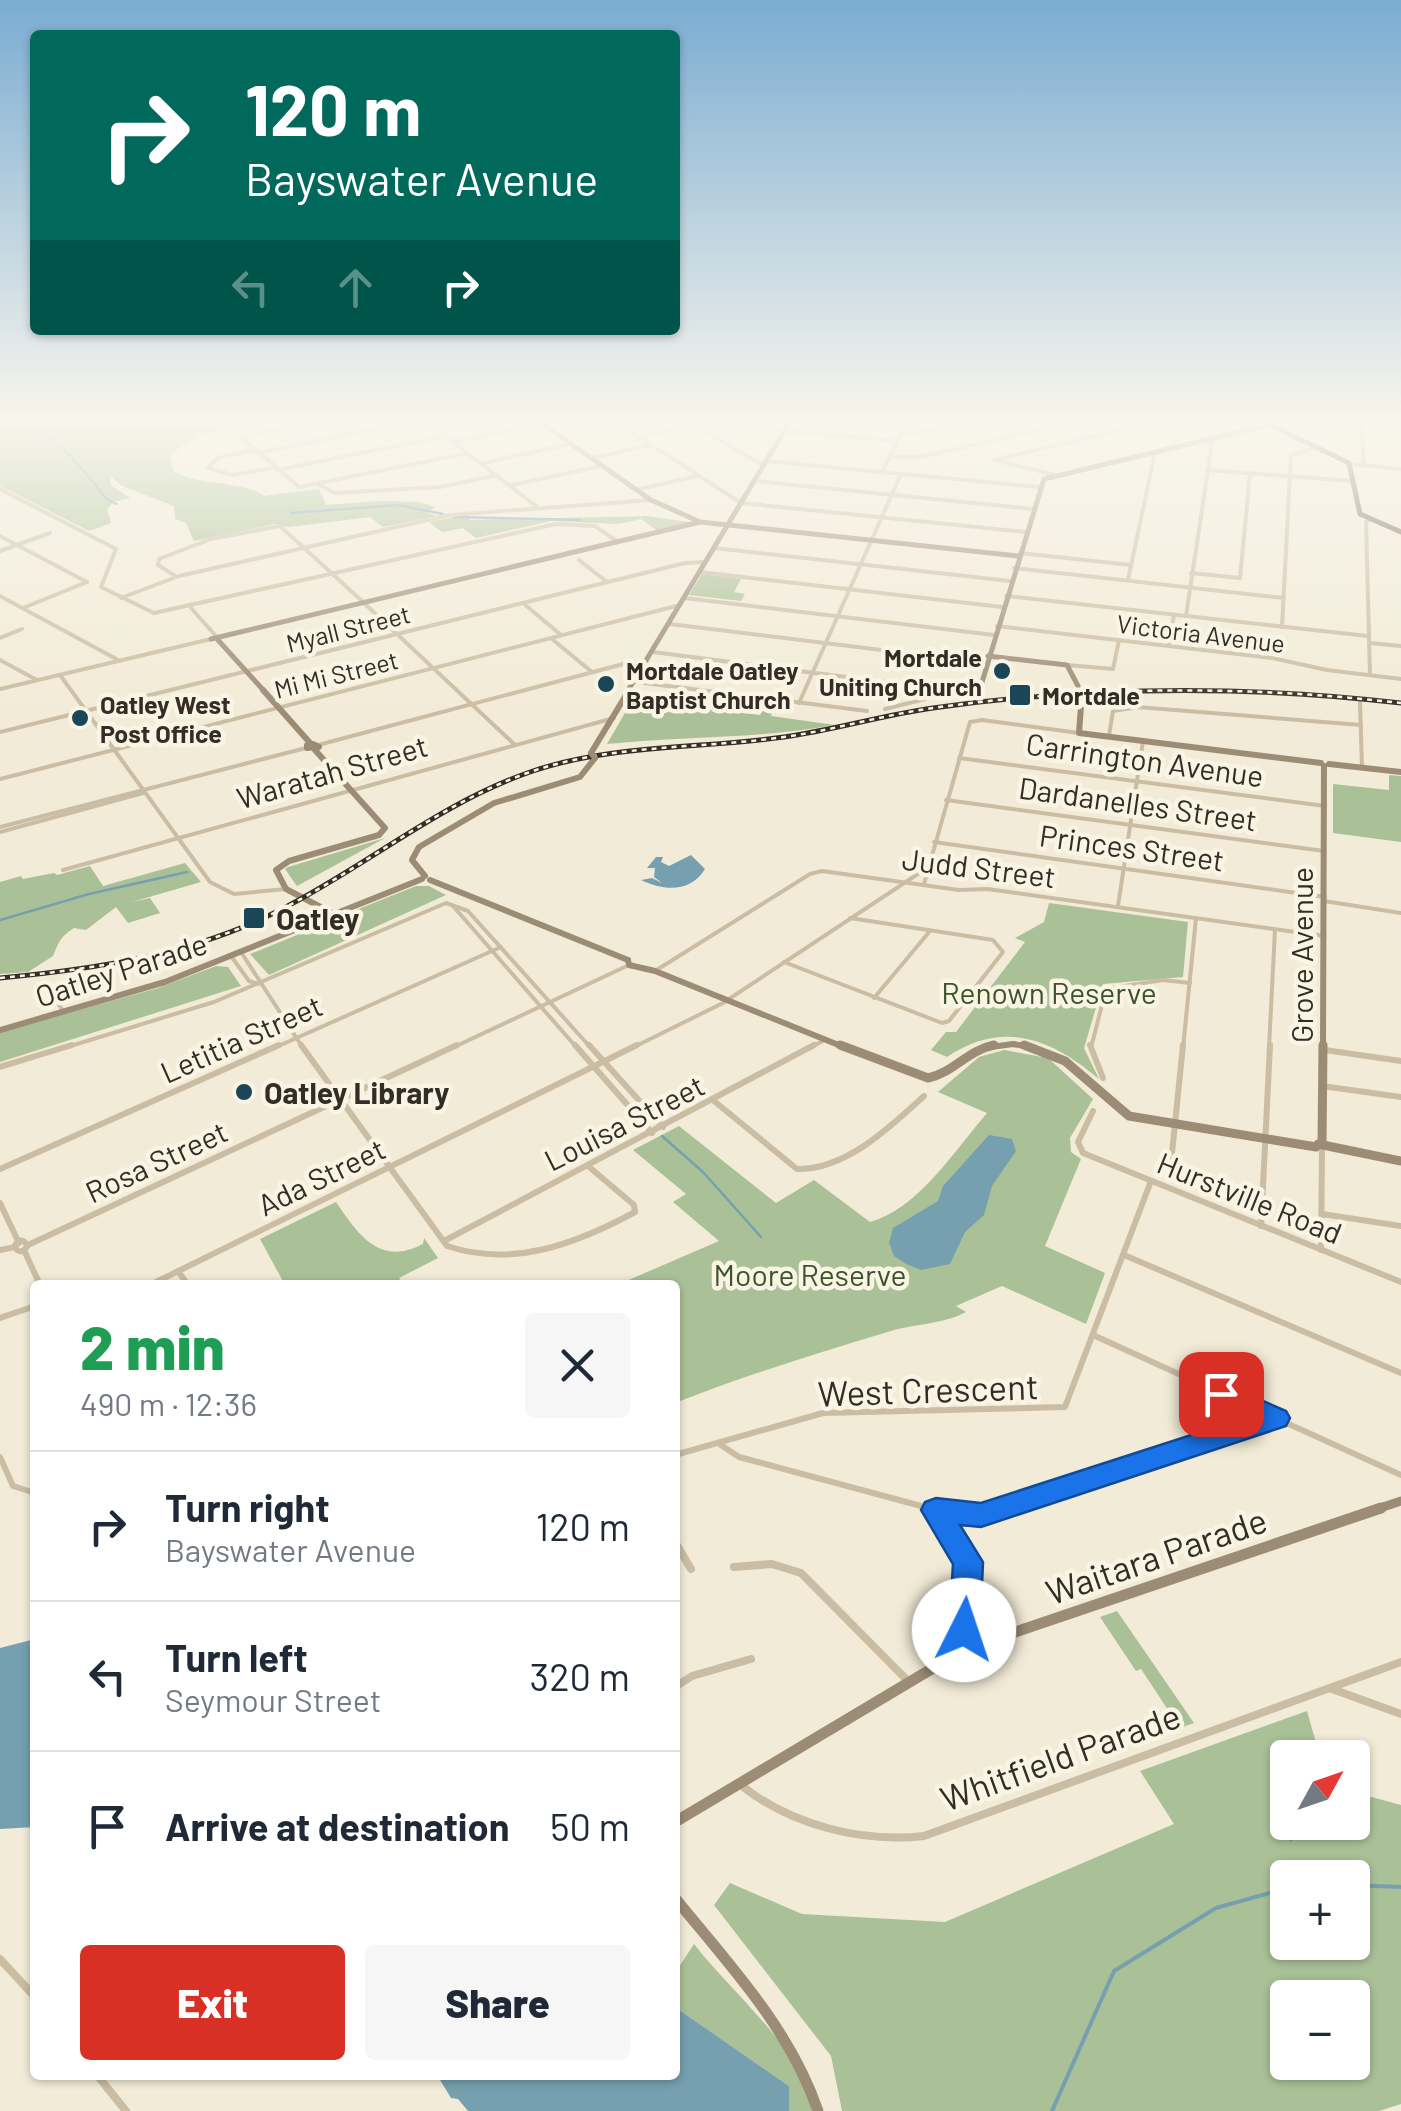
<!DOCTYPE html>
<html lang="en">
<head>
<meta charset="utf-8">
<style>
	:root { --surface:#fff; --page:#f6f6f7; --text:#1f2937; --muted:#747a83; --line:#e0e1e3; --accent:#d93025 }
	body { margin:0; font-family:Barlow,sans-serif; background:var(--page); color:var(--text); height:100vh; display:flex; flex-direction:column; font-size:38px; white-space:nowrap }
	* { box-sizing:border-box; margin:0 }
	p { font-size:32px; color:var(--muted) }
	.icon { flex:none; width:55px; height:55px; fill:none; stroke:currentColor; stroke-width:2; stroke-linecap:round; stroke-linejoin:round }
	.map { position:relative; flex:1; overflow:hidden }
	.sheet { position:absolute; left:30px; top:1280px; width:650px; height:800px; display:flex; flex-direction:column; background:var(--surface); border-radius:10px; box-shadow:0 2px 8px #0004 }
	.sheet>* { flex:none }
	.hud { position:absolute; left:30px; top:30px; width:650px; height:305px; border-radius:10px; box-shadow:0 2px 8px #0004; background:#00695c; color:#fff; overflow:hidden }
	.needle { width:65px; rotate:50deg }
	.controls { position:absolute; left:1270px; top:1740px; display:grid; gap:20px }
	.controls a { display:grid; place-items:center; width:100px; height:100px; border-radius:10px; background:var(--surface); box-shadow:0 2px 8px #0004; font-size:50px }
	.pin { position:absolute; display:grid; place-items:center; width:85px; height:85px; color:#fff; margin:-42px; border-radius:20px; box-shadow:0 5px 15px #0006 }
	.me { position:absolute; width:110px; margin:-55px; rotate:4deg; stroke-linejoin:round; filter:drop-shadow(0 0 8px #0008) }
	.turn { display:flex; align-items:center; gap:35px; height:210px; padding:0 50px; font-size:45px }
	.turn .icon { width:130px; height:130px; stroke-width:2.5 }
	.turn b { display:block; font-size:70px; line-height:85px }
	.lanes { display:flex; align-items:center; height:95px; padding:0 50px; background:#0003; justify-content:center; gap:50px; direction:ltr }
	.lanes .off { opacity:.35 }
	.round { display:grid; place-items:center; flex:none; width:105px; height:105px; border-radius:10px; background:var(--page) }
	.summary { display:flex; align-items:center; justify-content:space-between; height:170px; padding:0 50px }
	h1 { font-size:60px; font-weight:800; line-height:75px; color:#1e9e55 }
	.button { display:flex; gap:20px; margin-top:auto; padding:20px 50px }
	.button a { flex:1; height:115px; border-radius:10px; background:var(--accent); color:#fff; font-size:40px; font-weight:800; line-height:115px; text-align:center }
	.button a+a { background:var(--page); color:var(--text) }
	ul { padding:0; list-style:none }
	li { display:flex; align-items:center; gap:30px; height:150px; padding:0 50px; border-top:2px solid var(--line) }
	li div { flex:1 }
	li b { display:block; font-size:38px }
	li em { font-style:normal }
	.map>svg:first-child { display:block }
	.green { fill:#aac197; fill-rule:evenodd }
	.water { fill:#76a0af }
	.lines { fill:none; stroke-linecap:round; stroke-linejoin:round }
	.stream-far1 { stroke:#76a0af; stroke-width:2.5 }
	.stream { stroke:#76a0af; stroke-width:4 }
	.street-far2 { stroke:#cabda3; stroke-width:4 }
	.street-far1 { stroke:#cabda3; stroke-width:6 }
	.street { stroke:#cabda3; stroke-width:8 }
	.secondary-far3 { stroke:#9d8c75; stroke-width:5 }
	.secondary-far2 { stroke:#9d8c75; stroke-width:6 }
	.secondary-far1 { stroke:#9d8c75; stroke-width:9 }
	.secondary { stroke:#9d8c75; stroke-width:11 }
	.primary { stroke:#776856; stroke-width:5 }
	.rail-casing { stroke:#342d25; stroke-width:5 }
	.rail { stroke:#f9f4e3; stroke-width:2.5; stroke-dasharray:5; stroke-linecap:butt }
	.secondary-bridge { stroke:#9d8c75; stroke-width:6 }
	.route { fill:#1a73e8; stroke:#114b97; stroke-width:2.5 }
	.poi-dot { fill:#1a4657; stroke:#f9f4e3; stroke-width:4 }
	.labels { text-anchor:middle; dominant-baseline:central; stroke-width:9; stroke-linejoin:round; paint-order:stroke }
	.far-street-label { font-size:25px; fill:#342d25; stroke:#f9f4e3 }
	.far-poi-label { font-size:25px; font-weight:bold; fill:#342d25; stroke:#f9f4e3; text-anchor:start }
	.street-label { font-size:30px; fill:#342d25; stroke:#f9f4e3 }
	.poi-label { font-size:30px; font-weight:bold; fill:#342d25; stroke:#f9f4e3; text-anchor:start }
	.park-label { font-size:30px; fill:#3a5329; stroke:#f9f4e3 }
	.near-street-label { font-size:35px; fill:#342d25; stroke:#f9f4e3 }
</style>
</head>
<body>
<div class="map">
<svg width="1401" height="2111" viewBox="0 0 1401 2111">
	<rect width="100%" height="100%" fill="#f2ebd7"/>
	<g class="green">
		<path d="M0,418H211L225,429C205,433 185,441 170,456L174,472C204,487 246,481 264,496L319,489L326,505L380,501L419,502L435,507L426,512L436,516L383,527L370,517L289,527L275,524L194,541L186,523L175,519L174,506L122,486L110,476L111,485L130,498L113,502L107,509L111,523L89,531L0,486Z"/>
		<polygon points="466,515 470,520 647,516 689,522 656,530 641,519 618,524 551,521 476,538 463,528 442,532 429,522"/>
		<polygon points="702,574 741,579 734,592 745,594 741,601 689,595"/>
		<path d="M633,699L760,715L767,702L775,704L771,716L835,725C759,739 684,736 607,744Z"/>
		<polygon points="1389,775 1401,776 1401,842 1333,833 1333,784 1389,790"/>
		<polygon points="385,838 297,886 285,869 288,867"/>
		<path d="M185,863L201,882L132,902L150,898L160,913L128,923L116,907L86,930L74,928C60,937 59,942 53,956L28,972L0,974V882L21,876L23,879L54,873L57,875L90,866L103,886Z"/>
		<polygon points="416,886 429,886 446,895 269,975 250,954 324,924 343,923 351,912"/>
		<path d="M1049,903L1188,922L1183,977L1103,984L1084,1048L1099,1079C1052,1039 1003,1019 947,1057L931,1050L946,1032H956L1025,942L1015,938L1044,922Z"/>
		<polygon points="216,966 228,967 241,986 0,1062 0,1032 158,988"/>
		<path d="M1004,1050L1048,1058L1093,1099L1070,1138L1071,1152L1081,1159L1045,1246L1105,1273L1086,1324L1002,1286L956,1306L966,1312C941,1325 917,1323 891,1331C818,1353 746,1375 675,1403V1285H617L719,1241L673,1202L686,1194L633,1150L679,1126L776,1203L814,1180L870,1222C918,1209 955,1150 987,1113L938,1092L979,1057Z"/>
		<path d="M336,1202C358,1234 379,1267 423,1244L424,1238L438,1258L399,1278L404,1285H285L260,1239Z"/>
		<polygon points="1117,1611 1194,1723 1180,1728 1141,1669 1136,1671 1100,1617"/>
		<path d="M1307,1711L1320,1757L1288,1758V1822H1352L1353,1792L1401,1805V2104L1379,2111H842L831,2056L714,1905L730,1883L802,1914L945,1922L1174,1824L1140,1771ZM1288,1878H1352V1942H1288ZM1288,1998H1352V2062H1288Z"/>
		<path d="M694,1944C725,1984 785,2037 804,2080C808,2089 809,2101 812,2111H789V2086L675,2007V1973Z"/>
	</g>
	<g class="water">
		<path d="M691,855L705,869C690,893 664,891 641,880L652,878L662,883L654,877L655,868H647L656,857H663L661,862L669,866Z"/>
		<polygon points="989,1135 1012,1139 1016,1151 992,1186 984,1215 965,1232 950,1264 921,1270 906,1264 894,1256 889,1243 893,1228 938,1201 943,1186"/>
		<polygon points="35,1639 35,1827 0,1829 0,1648"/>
		<polygon points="675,2007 789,2086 789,2111 468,2111 458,2099 451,2098 437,2075 675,2075"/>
	</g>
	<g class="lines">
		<g class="stream-far1">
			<path d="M0,425C52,429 62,446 93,482C102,493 103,498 116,504"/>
			<polyline points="291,513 398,505 443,514"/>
			<polyline points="454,517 581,520"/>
			<polyline points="0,920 89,894 187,872"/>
			<polyline points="662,1136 703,1172 761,1237"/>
		</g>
		<g class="stream">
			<polyline points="1284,1826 1291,1839"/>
			<polyline points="1352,1885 1401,1887"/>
			<polyline points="1052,2111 1114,1971 1216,1908 1288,1888"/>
		</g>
		<g class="street-far2">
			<polyline points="328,418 241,437 299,487 468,453"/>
			<polyline points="610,418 741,503 1026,532"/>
			<polyline points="682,418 763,465"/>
			<polyline points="754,418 783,432"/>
			<polyline points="1361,418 1364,465"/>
			<polyline points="424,420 536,506"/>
			<polyline points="1361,422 1381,418"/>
			<polyline points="784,431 897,441"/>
			<polyline points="901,436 989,418"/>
			<polyline points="639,437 694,425"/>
			<polyline points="454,442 542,424"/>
			<polyline points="254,450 218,458 208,468 232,475 274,468"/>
			<polyline points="257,453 424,419"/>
			<polyline points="889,457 920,457 1094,418"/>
			<polyline points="592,458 651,445"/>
			<polyline points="766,461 1040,487"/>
			<polyline points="483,463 571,444"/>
			<polyline points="1351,464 1401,469"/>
			<polyline points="277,470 445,436"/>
			<polyline points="1207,470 1353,481"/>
			<polyline points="882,472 909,418"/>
			<polyline points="1056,475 994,460 1172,418"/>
			<polyline points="754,481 1033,509"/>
			<polyline points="320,485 334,493 440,487 498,475"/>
			<polyline points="512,485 601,466"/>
			<polyline points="0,489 116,549 101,587 154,613 556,524 595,526 618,542"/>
			<polyline points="636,490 697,476"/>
			<polyline points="1370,519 1366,522 1370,675"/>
			<polyline points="0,536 87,582"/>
			<polyline points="714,548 1010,581"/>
			<polyline points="0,551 50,533"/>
			<polyline points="1020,553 1131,565"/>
			<polyline points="579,560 607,582"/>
			<polyline points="1014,568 1284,598"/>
			<polyline points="700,572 1002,607"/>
			<polyline points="1191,573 1240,578 1250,474"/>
			<polyline points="174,575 158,565 159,559 211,539 280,526 362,601"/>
			<polyline points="1128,580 1154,457 1151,453"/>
			<polyline points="0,596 120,661"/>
			<polyline points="1006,596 1368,636"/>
			<polyline points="121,598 179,576 450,515 651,500"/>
			<polyline points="685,598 994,635"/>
			<polyline points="523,603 561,635"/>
			<polyline points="365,604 514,744"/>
			<polyline points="23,608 87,582"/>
			<polyline points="191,608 215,635"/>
			<polyline points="1186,616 1212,443 1208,439"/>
			<polyline points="670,624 987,663"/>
			<polyline points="997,626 1272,658 1327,670 1401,679"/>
			<polyline points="1282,627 1291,455 1315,448"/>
			<polyline points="0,638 22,629"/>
			<polyline points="552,639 592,672"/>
			<polyline points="1369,643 1401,646"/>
			<polyline points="1169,645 1174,615"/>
			<polyline points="653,652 977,694"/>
			<polyline points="0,660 37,680"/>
			<polyline points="1067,665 1113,669 1119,640"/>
			<polyline points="60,675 210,882 234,894 286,889"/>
			<polyline points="636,682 867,711"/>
			<polyline points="0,689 211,639"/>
			<polyline points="1360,702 1362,768"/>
			<polyline points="799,703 901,474"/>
			<polyline points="885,709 953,692"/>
			<polyline points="0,732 685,563 705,562"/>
			<polyline points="1109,736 1113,711 1137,707 1361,725"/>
			<polyline points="318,745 627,663 647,661"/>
			<polyline points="959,758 1325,806"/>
			<polyline points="0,779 680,605"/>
			<polyline points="946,800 1324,851"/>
			<polyline points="0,827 306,748"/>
			<polyline points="0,832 143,793"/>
			<polyline points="934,842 1325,897"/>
			<polyline points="63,870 614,718"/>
			<polyline points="924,884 970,722 982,720 1079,733"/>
			<polyline points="1324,901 1401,913"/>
			<polyline points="453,906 577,1048"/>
			<polyline points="1118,906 1143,741"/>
			<polyline points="241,952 303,1048"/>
			<polyline points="231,956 249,981 258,984"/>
			<polyline points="784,962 942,1023 949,1021 1003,952 993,940 850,918"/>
			<polyline points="655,971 810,874 822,871 959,890 987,889 1324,936"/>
			<polyline points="51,988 63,1012"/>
			<polyline points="874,998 930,931"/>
			<polyline points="64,1048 214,1002 446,903 468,911 591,1048"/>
			<polyline points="274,1048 501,947"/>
			<polyline points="452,1048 629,965"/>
			<polyline points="632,1048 723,1003 927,868"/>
			<polyline points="810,1048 826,1039"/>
			<polyline points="1091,1048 1106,989 1163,980 1190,983"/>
			<polyline points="1183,1048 1196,918"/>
			<polyline points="1269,1048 1275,929"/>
		</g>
		<g class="street-far1">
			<path d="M301,1045L447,1246C513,1268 576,1244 635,1212L634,1205L588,1166"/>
			<polyline points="575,1045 652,1133"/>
			<polyline points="589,1045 663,1127"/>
			<polyline points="1090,1045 1103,1078"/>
			<polyline points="1325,1050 1401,1061"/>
			<polyline points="0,1067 72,1045"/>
			<polyline points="1322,1086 1401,1097"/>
			<path d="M714,1101L797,1169C846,1170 890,1127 924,1096"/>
			<polyline points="1093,1111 1078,1142 1083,1153 1401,1282"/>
			<polyline points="1171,1163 1183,1045"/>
			<polyline points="0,1169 279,1045"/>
			<polyline points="0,1203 19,1243"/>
			<polyline points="1322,1214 1401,1226"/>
			<polyline points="1261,1226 1270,1045"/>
			<circle cx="21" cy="1246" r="5.5"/>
			<polyline points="444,1241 814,1045"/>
			<polyline points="28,1245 457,1045"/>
			<polyline points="0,1250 15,1247"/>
			<polyline points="24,1250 40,1285"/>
			<polyline points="1321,1250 1322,1152"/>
			<polyline points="1124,1255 1401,1373"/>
			<polyline points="178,1271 188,1285"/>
			<polyline points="150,1285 637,1045"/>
			<polyline points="0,1318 35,1306"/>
			<polyline points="1093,1335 1401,1475"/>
			<polyline points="718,1443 739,1457 936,1510"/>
			<polyline points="675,1455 823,1413 1065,1407 1151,1181"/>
			<polyline points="0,1457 13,1486 35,1493"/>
			<polyline points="996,1510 1276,1418"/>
		</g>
		<g class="street">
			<polyline points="928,1508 936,1510 968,1563 965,1649"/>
			<polyline points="939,1511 972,1516"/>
			<polyline points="952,1535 960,1524 1003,1508"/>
			<polyline points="675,1542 691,1569"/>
			<polyline points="734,1567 772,1564 801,1573 907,1680"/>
			<polyline points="675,1687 692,1676 751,1659"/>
			<polyline points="1332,1689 1401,1714"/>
			<path d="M742,1786C791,1825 862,1843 924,1836L1401,1662"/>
			<polyline points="0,1959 35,1997"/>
			<polyline points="97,2075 126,2111"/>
		</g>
		<g class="secondary-far3">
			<polyline points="534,418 651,500 700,522 1019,556"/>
			<polyline points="211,639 700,522"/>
			<polyline points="218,640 265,692"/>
			<polyline points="988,656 1067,665 1078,686"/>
			<polyline points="627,692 792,418"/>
			<polyline points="979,692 1044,479 1272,424"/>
		</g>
		<g class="secondary-far2">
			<polyline points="263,690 311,744"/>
			<polyline points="1082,693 1079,733 1321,763"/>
			<polyline points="978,694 979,690"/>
			<polygon points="313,744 319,747 307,748 307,745"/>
			<polyline points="315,750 385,828 379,835 289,861 276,870 286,889 334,914"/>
			<polyline points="591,753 629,690"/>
			<polyline points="1329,764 1401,772"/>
			<polyline points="425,876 412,860 419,847 494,803 580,777 595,758"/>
			<polyline points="430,880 628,960"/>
			<polyline points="628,960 629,965 655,971 846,1048"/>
			<polyline points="0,1030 165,982 422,879"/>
			<polyline points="984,1048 1013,1044 1035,1048"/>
			<polyline points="1323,1048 1324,766"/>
		</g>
		<g class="secondary-far1">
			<path d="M840,1045L928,1078C953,1073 968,1050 994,1045"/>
			<polyline points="1024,1045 1065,1061 1129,1116 1316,1147"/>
			<polyline points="1318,1144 1401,1161"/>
			<polyline points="1322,1144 1323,1045"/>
			<polyline points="1374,1510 1401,1501"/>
		</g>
		<g class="secondary">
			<polyline points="675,1822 965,1649 1381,1508"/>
			<path d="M675,1898C730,1966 789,2027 818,2111"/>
		</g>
		<polyline class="primary" points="1256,418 1349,463 1360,514 1401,532"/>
		<g class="rail-casing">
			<path id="rail" d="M0,978C95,969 191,955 278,911C364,868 438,804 530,772C611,744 700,749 784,737C834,730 883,715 933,708C1089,686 1245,685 1401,703"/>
		</g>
		<use href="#rail" class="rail"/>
		<polyline class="secondary-bridge" points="591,753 595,758"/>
	</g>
	<linearGradient id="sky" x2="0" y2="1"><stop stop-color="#7aacd1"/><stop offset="0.59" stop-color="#f9f6ed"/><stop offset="1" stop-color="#f9f6ed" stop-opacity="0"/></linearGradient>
	<rect width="1401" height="714" fill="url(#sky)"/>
	<polygon class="route" points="1221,1383 1286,1411 1290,1418 1286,1426 981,1527 960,1525 983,1562 980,1630 975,1640 964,1643 953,1640 949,1630 953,1564 921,1510 925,1502 936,1498 981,1503 1247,1417 1211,1401 1207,1394 1211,1386"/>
	<g class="poi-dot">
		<circle cx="1002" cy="671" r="10"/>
		<circle cx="606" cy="684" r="10"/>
		<rect x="1008" y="683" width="24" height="24" rx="5"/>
		<circle cx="80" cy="718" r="10"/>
		<rect x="242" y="906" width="24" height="24" rx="5"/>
		<circle cx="244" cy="1092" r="10"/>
	</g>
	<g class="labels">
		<g class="far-street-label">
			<text transform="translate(348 628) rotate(-14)">Myall Street</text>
			<text transform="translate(1201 633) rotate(7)">Victoria Avenue</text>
			<text transform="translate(336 674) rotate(-14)">Mi Mi Street</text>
		</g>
		<g class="far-poi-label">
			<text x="982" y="657" text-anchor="end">Mortdale<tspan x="982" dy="29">Uniting Church</tspan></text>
			<text x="626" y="670">Mortdale Oatley<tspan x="626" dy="29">Baptist Church</tspan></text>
			<text x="1042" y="695">Mortdale</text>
			<text x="100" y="704">Oatley West<tspan x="100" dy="29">Post Office</tspan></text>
		</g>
		<g class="street-label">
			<text transform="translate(1145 759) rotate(8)">Carrington Avenue</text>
			<text transform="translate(332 771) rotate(-16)">Waratah Street</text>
			<text transform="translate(1138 803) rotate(8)">Dardanelles Street</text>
			<text transform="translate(1132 847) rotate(8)">Princes Street</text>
			<text transform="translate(979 867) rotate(7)">Judd Street</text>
			<text transform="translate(1301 955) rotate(-90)">Grove Avenue</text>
			<text transform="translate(121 969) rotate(-18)">Oatley Parade</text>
			<text transform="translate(241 1038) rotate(-24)">Letitia Street</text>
			<text transform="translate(624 1122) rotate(-27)">Louisa Street</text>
			<text transform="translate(156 1161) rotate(-25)">Rosa Street</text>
			<text transform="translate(321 1176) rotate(-26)">Ada Street</text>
			<text transform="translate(1250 1197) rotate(22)">Hurstville Road</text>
		</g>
		<g class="poi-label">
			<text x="276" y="918">Oatley</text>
			<text x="264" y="1092">Oatley Library</text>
		</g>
		<g class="park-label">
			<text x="1049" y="992">Renown Reserve</text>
			<text x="810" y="1274">Moore Reserve</text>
		</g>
		<g class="near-street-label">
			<text transform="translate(928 1389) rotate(-2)">West Crescent</text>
			<text transform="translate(1156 1555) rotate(-19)">Waitara Parade</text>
			<text transform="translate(1060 1756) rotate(-20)">Whitfield Parade</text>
		</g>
	</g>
</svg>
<div class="controls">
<a><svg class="needle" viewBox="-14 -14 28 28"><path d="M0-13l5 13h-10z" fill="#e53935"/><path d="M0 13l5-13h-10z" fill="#747a83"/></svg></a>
<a>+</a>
<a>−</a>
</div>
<div class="pin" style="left:1221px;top:1394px;background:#d93025"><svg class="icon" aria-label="arrive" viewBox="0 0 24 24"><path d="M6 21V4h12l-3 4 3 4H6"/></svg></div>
<svg class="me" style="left:964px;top:1630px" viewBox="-20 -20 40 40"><circle r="19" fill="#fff"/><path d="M0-13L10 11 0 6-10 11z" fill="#1a73e8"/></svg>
<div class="hud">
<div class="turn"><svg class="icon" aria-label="right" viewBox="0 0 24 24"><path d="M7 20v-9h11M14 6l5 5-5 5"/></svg><div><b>120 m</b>Bayswater Avenue</div></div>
<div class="lanes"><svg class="icon off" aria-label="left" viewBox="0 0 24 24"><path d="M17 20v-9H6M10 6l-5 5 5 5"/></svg><svg class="icon off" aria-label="ahead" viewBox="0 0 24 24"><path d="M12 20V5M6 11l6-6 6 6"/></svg><svg class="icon" aria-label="right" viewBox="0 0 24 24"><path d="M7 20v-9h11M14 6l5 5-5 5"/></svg></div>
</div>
<section class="sheet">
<div class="summary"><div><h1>2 min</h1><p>490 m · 12:36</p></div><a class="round"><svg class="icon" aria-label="close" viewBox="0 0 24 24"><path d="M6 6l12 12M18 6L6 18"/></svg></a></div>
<ul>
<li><svg class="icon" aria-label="right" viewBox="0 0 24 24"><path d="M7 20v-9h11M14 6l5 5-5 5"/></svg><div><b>Turn right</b><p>Bayswater Avenue</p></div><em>120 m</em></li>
<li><svg class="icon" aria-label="left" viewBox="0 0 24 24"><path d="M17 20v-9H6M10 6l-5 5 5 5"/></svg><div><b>Turn left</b><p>Seymour Street</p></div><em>320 m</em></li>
<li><svg class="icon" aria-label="arrive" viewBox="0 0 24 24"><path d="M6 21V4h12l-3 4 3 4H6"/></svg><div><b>Arrive at destination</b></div><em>50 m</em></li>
</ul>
<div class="button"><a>Exit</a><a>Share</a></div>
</section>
</div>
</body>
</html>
